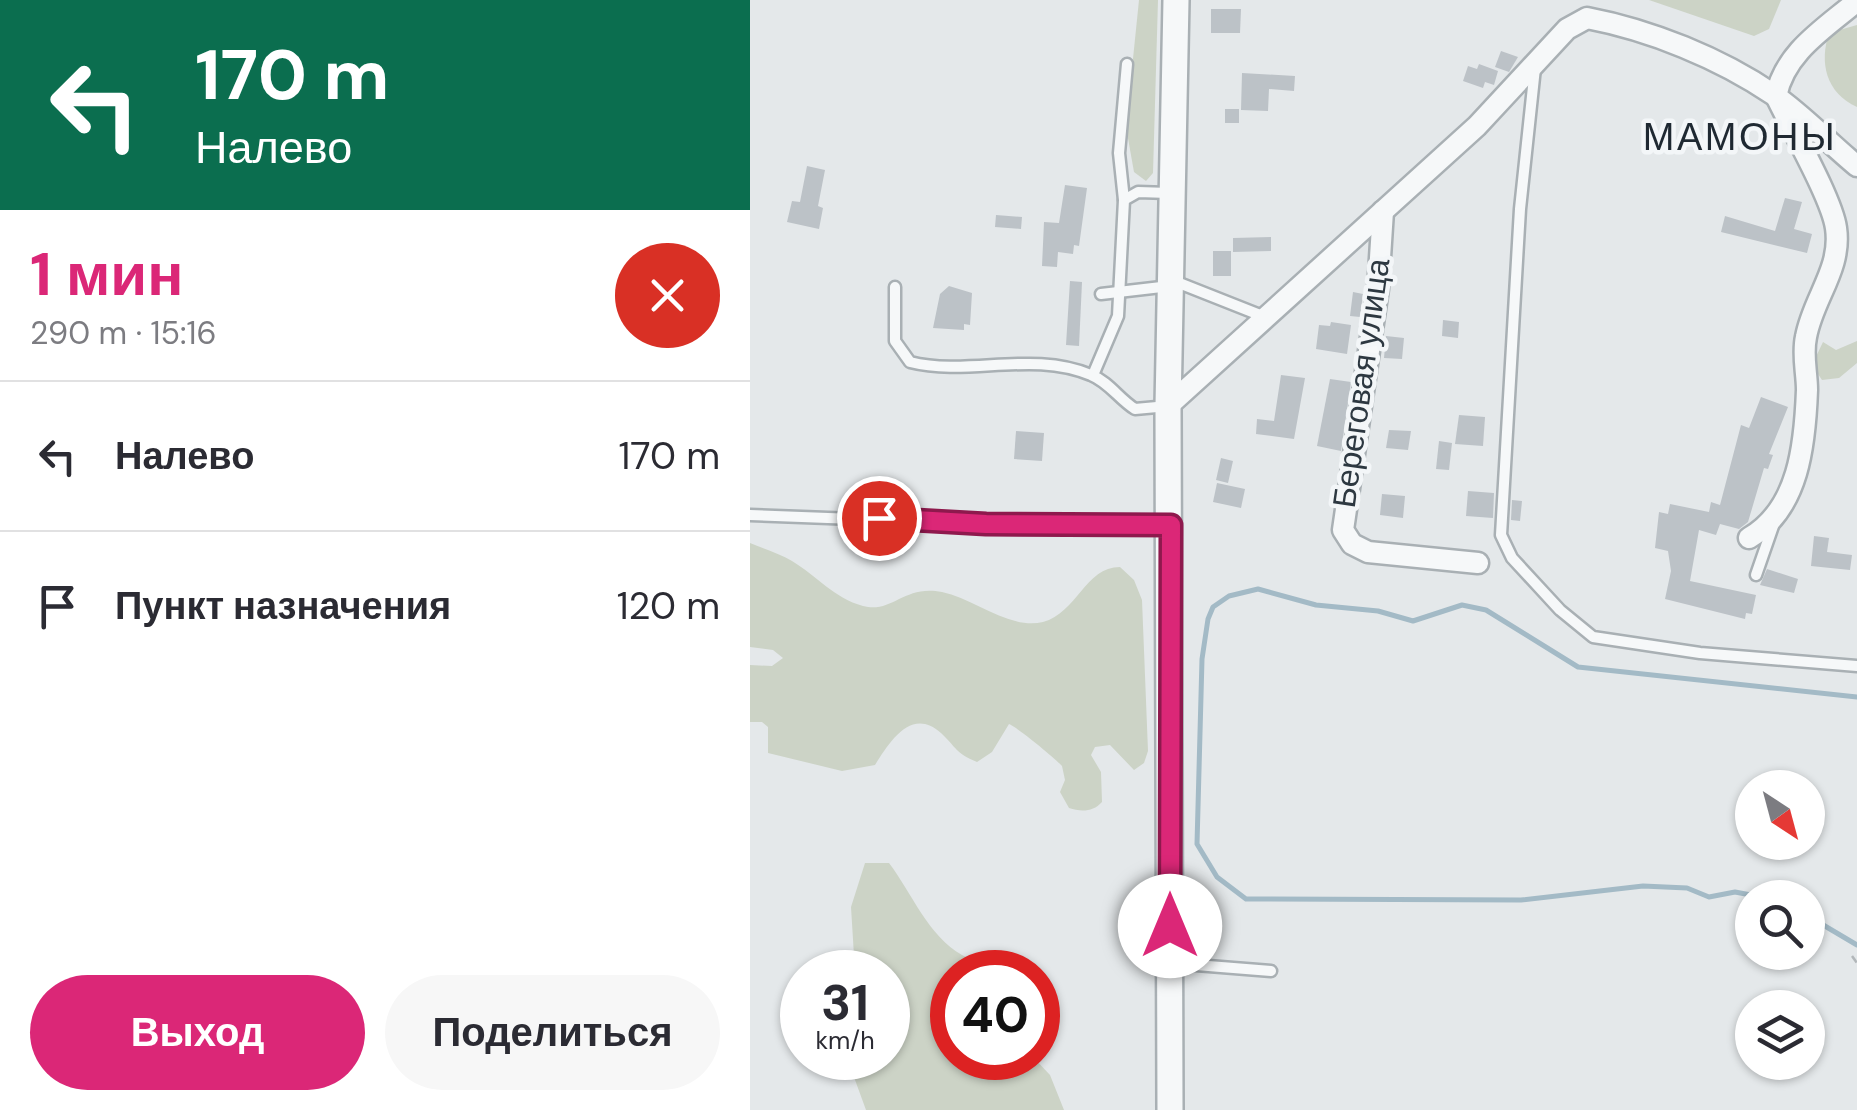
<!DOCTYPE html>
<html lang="ru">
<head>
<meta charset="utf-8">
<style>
	:root { --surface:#fff; --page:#f7f7f7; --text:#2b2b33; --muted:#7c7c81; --line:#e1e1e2; --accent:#db2777 }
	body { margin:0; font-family:"DM Sans",sans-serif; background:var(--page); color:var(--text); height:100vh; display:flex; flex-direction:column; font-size:38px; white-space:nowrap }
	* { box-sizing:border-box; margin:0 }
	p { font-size:32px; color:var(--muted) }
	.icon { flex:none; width:55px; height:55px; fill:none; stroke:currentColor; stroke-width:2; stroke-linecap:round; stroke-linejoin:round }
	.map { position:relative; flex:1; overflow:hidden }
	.sheet { display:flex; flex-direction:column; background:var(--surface); width:750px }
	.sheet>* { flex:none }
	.hud { background:#0b6e4f; color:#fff; overflow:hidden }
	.needle { width:65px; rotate:144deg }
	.buttons { position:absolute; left:985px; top:770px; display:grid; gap:20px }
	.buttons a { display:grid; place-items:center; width:90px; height:90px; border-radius:50%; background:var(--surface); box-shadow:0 2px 8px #0004; font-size:50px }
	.speed { position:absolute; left:30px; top:950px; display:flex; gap:20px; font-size:50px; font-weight:700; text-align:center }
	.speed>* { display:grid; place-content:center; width:130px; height:130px; border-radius:50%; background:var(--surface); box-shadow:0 2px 8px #0004; line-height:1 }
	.speed small { font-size:25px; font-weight:400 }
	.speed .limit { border:15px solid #d22; background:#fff; color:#111 }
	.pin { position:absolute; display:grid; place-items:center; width:85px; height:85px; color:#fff; margin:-42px; border:5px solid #fff; border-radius:50%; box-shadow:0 2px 10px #0007 }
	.me { position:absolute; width:110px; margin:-55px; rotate:0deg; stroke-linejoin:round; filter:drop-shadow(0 0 8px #0008) }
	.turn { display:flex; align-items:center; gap:35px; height:210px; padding:0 30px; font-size:45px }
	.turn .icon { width:130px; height:130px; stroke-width:2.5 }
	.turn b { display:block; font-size:70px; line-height:85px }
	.round { display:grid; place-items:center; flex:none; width:105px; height:105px; border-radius:52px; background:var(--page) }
	.summary { display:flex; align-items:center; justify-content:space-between; height:170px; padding:0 30px }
	h1 { font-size:60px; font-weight:700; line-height:75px; color:var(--accent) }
	.action { display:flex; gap:20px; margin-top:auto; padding:20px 30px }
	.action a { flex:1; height:115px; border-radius:60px; background:var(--accent); color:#fff; font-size:40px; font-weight:700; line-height:115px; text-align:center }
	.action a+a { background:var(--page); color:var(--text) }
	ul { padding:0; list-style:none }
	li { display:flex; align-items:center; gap:30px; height:150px; padding:0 30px; border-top:2px solid var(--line) }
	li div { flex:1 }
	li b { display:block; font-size:38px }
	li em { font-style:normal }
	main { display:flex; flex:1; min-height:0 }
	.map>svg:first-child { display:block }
	.green { fill:#ccd3c6 }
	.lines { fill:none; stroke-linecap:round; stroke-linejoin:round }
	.stream { stroke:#a3bac6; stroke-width:5 }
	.building { fill:#bcc2c7 }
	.service-casing { stroke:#a9b0b4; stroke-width:15 }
	.minor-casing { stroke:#a9b0b4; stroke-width:25 }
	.tertiary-casing { stroke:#a9b0b4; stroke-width:30 }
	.path { stroke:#b2b7ba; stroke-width:2.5; stroke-dasharray:8 8; stroke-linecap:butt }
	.service { stroke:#f6f8f9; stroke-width:10 }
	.minor { stroke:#f6f8f9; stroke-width:20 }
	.tertiary { stroke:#f6f8f9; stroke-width:25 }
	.route-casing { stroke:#8e194d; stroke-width:25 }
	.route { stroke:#db2777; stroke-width:18 }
	.labels { text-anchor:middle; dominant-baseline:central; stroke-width:9; stroke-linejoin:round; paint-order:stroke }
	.street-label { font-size:32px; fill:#2d3841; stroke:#f3f6f8 }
	.quarter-label { font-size:38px; letter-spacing:2.5px; fill:#1f2932; stroke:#f3f6f8 }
</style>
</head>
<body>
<main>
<section class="sheet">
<div class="hud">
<div class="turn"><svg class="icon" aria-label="left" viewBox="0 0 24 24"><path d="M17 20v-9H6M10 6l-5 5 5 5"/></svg><div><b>170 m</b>Налево</div></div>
</div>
<div class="summary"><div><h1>1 мин</h1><p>290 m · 15:16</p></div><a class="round" style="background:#d93025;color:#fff"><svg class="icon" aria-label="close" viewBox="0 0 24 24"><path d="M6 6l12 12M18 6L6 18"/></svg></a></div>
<ul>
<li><svg class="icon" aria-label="left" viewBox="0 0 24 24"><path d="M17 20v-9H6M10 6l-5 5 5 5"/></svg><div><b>Налево</b></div><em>170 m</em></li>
<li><svg class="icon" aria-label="arrive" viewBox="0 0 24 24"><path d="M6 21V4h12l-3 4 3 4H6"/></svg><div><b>Пункт назначения</b></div><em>120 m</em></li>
</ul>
<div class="action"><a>Выход</a><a>Поделиться</a></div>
</section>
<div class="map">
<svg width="1107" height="1110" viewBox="0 0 1107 1110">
	<rect width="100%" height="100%" fill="#e4e8ea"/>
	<g class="green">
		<polygon points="389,0 408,0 403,173 396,181 384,172 376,127"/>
		<polygon points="899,0 1031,0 1019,29 1004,36"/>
		<path d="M1107,25V107C1076,93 1069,63 1079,33Z"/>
		<polygon points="1107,341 1107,363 1089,378 1072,380 1062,365 1073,342 1086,350"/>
		<path d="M0,543C14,549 30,554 42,561C67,576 84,598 113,606C142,614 154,584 192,592C225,599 260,630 293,622C327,613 335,567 370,567L384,580L392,600L398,751L394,763L384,770L360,745L345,747L341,755L351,772L352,802C343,812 331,812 319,808L310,792L315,780L312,766C305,758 267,727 259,724L242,752L227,762C205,753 207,748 191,733C161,706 139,743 125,765L92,771L18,753V727L12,722H0V665L22,666L33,658L23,650L0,647Z"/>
		<path d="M115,863H139C161,892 179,937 212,955C228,964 240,957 254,972H202V1058H284L300,1075L314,1110H116L97,1058H138V972H105L101,907Z"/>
	</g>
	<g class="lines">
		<g class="stream">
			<polyline points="1017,898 985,892 959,897 937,888 893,886 771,900 496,899 467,877 447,844 452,659 458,619 463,607 479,596 508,589 566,605 628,611 663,621 712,605 736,610 828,667 1107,697"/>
			<polyline points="1058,916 1107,945"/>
		</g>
	</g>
	<g class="building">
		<polygon points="461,9 491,9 490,33 461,33"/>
		<polygon points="751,51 768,57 759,72 745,67"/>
		<polygon points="729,64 748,71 744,85 735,82 733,88 713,81 718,66 727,69"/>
		<polygon points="492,73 545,76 544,91 519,89 518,111 491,110"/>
		<rect x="475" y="109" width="14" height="14"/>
		<polygon points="57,166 75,170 68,206 73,208 69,229 37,222 42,201 50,202"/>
		<polygon points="315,185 337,188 329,246 324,245 323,254 308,252 307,267 292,266 294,222 309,223"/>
		<polygon points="1035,198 1052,202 1044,229 1062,234 1057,253 971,232 975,216 1025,231"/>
		<polygon points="246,215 272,217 271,229 245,227"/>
		<polygon points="521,237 521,251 483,252 483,238"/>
		<rect x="463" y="251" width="18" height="25"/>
		<polygon points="320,281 332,282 329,346 316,345"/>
		<polygon points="199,286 222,293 220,325 214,324 214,330 183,328 190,294"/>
		<polygon points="603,292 613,294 610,317 600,316"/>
		<polygon points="693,320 709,322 708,338 692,336"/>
		<polygon points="581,322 601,325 597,354 566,349 569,325 580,326"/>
		<polygon points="636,336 654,338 652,359 634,358"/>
		<polygon points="531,375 555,378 544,439 506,434 507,419 524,421"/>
		<polygon points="580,379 601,382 591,451 567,446"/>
		<polygon points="1011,397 1038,407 1019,454 1023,455 1018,469 1014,468 998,522 989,529 970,524 966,535 949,530 940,581 1006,595 1002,614 996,613 995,619 915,599 921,571 918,551 905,548 909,512 918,514 920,504 959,512 961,502 970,505 991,425 999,428"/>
		<polygon points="709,415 735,417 733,446 705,444"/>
		<polygon points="639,430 661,431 658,450 636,448"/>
		<polygon points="266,431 294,433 292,461 264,459"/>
		<polygon points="689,441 702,443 699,470 686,469"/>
		<polygon points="471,458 483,461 478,483 466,480"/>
		<polygon points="467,483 495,489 491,508 463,502"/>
		<polygon points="718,491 744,493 743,518 716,516"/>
		<polygon points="632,494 655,496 653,518 630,515"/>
		<polygon points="762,500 772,501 770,521 761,520"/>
		<polygon points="1064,536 1079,538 1077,552 1102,555 1100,570 1061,566"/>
		<polygon points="1017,569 1048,579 1044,593 1010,585"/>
	</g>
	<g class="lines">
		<g class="service-casing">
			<g id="service">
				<polyline points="785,68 770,209 751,535 762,558 810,610 843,637 950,653 1107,666"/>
				<polyline points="374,200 369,153 377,64"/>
				<polyline points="424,281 515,317"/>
				<path d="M145,287V341L160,362C219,377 282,350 341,375C359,382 369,399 385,409L418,406"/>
				<polyline points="351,294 420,286"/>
				<polyline points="343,375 368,316 374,200 388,192 419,193"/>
				<polyline points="0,515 236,524 419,525"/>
				<polyline points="1006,575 1023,526"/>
				<polyline points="421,963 521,971"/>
			</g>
		</g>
		<g class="minor-casing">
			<g id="minor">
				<polyline points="633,211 628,289 593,530 602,544 618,552 728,563"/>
				<path d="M418,406L727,126L817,29L837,18C900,30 970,58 1024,95C1053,115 1079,143 1107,166"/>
				<path d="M999,538C1049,509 1055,444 1057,390C1057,372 1052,355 1056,337C1063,298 1092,269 1086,228C1082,199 1041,128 1026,96C1035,52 1074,29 1107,1"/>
			</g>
		</g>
		<g class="tertiary-casing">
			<polyline id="tertiary" points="420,1110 418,406 426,0"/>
		</g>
		<polyline class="path" points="1102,956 1107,963"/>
		<use href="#service" class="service"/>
		<use href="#minor" class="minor"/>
		<use href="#tertiary" class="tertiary"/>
	</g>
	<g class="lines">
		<g class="route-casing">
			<polyline id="route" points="129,518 236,524 421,525 420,926"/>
		</g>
		<use href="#route" class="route"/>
	</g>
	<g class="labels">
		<g class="street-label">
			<text transform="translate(611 383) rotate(-82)">Береговая улица</text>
		</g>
		<g class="quarter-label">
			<text x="990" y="137">МАМОНЫ</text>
		</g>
	</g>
</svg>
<div class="buttons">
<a><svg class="needle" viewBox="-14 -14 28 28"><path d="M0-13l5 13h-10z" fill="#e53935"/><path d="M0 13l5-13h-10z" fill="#7c7c81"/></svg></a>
<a><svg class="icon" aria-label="search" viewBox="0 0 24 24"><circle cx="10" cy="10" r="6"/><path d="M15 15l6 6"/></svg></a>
<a><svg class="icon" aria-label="layers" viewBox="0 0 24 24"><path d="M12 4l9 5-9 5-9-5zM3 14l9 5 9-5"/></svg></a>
</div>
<div class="speed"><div>31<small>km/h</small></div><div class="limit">40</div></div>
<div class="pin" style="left:129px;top:518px;background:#d93025"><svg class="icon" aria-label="arrive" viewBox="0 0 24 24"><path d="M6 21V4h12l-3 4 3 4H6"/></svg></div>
<svg class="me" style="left:420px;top:926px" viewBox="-20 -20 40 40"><circle r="19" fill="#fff"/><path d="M0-13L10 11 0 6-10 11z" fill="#db2777"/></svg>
</div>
</main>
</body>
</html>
